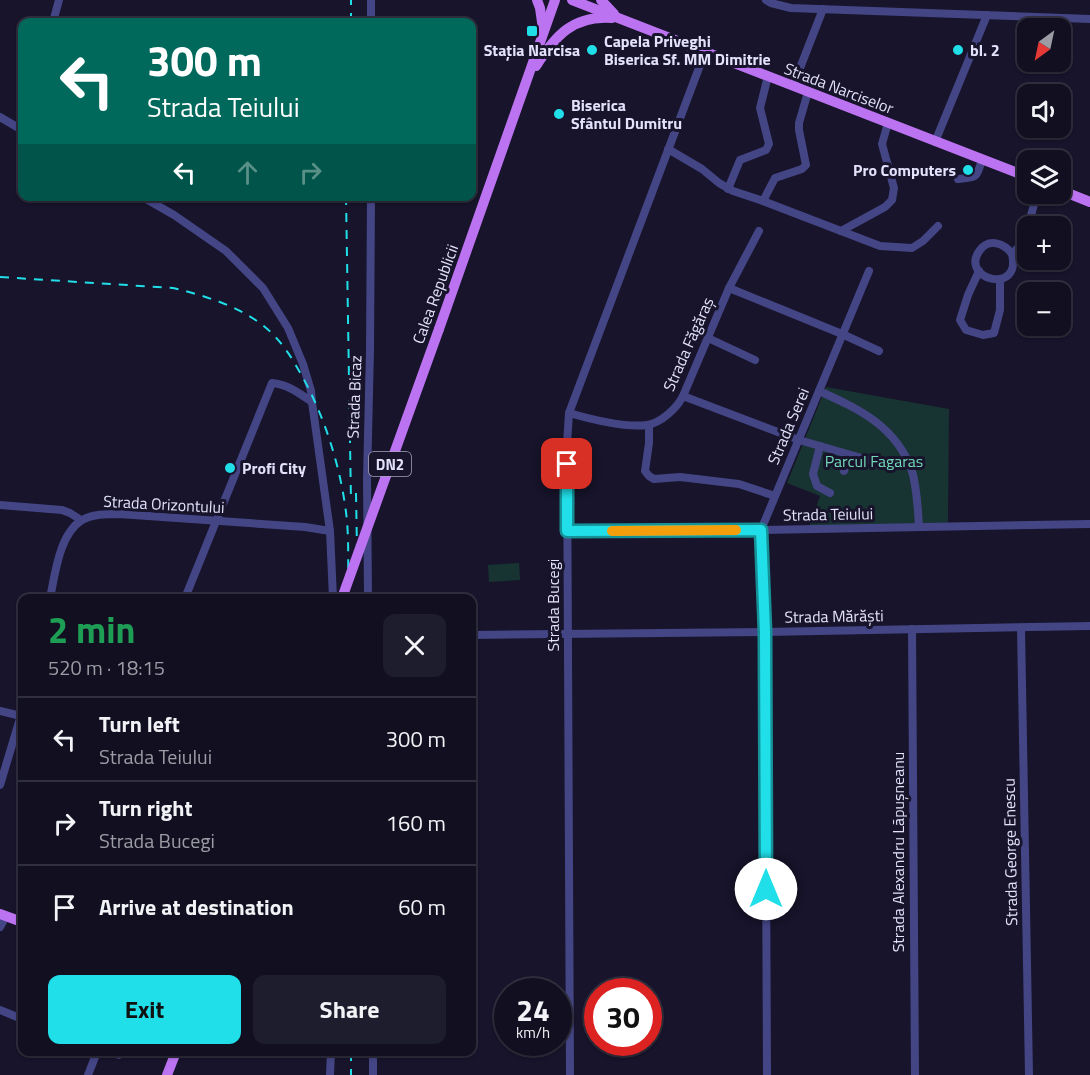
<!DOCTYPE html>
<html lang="en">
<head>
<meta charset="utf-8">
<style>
	:root { --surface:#110f20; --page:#1e1d2d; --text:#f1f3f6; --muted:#9c9ca5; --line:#302f3e; --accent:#20dfe9 }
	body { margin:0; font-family:"Titillium Web",sans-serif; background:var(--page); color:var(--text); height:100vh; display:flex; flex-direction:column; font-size:22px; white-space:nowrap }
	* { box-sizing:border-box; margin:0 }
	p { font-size:20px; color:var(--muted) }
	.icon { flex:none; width:33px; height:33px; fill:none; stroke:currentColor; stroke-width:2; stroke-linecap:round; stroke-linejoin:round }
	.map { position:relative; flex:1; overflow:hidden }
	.sheet { position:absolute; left:18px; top:594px; width:458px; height:462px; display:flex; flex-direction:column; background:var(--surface); border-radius:12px; box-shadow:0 2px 4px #0004,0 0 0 2px var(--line) }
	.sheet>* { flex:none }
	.banner { position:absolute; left:18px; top:18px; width:458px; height:183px; border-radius:12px; box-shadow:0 2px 4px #0004,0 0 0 2px var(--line); background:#00695c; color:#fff; overflow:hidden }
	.needle { width:39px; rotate:213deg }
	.fabs { position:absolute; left:1017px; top:18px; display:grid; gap:12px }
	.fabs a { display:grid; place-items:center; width:54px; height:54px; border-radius:12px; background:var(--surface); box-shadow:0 2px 4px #0004,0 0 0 2px var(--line); font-size:30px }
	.speed { position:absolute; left:494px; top:978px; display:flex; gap:12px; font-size:30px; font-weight:700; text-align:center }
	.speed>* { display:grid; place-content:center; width:78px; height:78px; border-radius:50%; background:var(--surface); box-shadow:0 2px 4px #0004,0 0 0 2px var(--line); line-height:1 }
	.speed small { font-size:15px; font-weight:400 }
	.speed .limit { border:9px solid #d22; background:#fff; color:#111 }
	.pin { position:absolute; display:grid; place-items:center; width:51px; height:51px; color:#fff; margin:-26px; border-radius:12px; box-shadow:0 3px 9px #0006 }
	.me { position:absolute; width:66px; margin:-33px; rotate:0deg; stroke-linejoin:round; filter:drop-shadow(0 0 4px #0008) }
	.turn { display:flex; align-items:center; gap:21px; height:126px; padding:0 30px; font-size:27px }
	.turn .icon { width:78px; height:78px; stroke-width:2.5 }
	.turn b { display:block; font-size:42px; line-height:51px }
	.lanes { display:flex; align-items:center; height:57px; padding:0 30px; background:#0003; justify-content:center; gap:30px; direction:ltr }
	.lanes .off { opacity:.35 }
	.round { display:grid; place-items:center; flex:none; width:63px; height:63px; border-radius:12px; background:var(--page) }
	.summary { display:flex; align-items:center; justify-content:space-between; height:102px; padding:0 30px }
	h1 { font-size:36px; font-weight:700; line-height:45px; color:#1e9e55 }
	.primary-button { display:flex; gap:12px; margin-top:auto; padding:12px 30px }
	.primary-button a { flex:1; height:69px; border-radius:12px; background:var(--accent); color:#111; font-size:24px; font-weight:700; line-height:69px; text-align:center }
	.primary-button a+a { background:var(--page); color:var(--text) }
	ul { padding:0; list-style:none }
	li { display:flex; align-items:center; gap:18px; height:84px; padding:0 30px; border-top:2px solid var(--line) }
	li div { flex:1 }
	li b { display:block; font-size:22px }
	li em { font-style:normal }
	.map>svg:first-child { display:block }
	.green { fill:#183432 }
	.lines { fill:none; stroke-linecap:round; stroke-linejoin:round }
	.minor { stroke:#444585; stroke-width:8 }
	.major { stroke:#bc73f1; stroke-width:10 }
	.rail { stroke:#20dfe9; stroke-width:2; stroke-dasharray:9 8; stroke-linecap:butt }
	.major-bridge { stroke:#bc73f1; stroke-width:10 }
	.route-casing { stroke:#159197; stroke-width:15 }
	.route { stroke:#20dfe9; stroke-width:10 }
	.slow { stroke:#f59e0b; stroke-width:10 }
	.poi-dot { fill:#20dfe9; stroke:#17142b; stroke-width:2 }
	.labels { text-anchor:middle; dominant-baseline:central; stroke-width:6; stroke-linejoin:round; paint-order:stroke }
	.shield { fill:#17142b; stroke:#a6a4bd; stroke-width:1.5 }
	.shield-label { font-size:15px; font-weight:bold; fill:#e3e1fc }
	.poi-label { font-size:16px; font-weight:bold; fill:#e3e1fc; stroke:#17142b; text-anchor:start }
	.street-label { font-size:16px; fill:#e3e1fc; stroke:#17142b }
	.park-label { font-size:16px; fill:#72d7b8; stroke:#17142b }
</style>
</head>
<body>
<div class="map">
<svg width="1090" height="1075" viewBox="0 0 1090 1075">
	<rect width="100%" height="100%" fill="#17142b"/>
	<g class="green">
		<polygon points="826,387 949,409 948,523 809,527 820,496 787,483"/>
		<polygon points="519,563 520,580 489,582 488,565"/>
	</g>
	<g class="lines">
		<g class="minor">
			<polyline points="766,0 771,3 791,8 1090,19"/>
			<polyline points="53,22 59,0"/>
			<polyline points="371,22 371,0"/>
			<polyline points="793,86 823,9"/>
			<polyline points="0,117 22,130"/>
			<polyline points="935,142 987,15"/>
			<polyline points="668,149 702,169 719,183 733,191 763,201 880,246 912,248 923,241 938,226"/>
			<path d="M958,179C978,177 976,178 982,160"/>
			<polyline points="728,189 740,160 766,150 769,144 760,108 768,76"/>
			<polyline points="141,196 174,215 226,251 263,288 288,328 303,364 311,391 312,402"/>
			<polyline points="763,201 775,178 802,169 806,165 799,130 799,123 808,92"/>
			<polyline points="1028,226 1037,194"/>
			<polyline points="841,231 885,207 892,200 894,188 882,144 888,123"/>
			<path d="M1012,254C1004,243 989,238 980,250C958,279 1022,296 1012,254L1025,240L1028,229"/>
			<polyline points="979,271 968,295 960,320 966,330 983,335 994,333 1000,310 1000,279"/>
			<polyline points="729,288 842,334 879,351"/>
			<polyline points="708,338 755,360"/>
			<path d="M819,391C859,409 896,426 912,471C917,488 918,509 919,527"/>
			<polyline points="683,396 799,440 893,467 908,463"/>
			<path d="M569,413C590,419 625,428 647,425C661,423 677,408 683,396L729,288L759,231"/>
			<polyline points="649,425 649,443 645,471 649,476 654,479 680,477 739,484 775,496"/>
			<polyline points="820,446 813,474 817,486 830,493"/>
			<polyline points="844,471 849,455"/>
			<polyline points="0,505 62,510 70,513 81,520"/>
			<polyline points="567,531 761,530 1090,524"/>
			<path d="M50,598C55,575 59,534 82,520C93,514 107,514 119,514L305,527L330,531"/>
			<path d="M185,598L272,383C287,384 299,393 312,402L330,531L333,598"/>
			<polyline points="368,598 367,479 370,350 371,196"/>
			<polyline points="1021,628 1029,1075"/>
			<polyline points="912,629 915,1075"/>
			<polyline points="471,635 765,632 1090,626"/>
			<polyline points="0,711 21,716"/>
			<polyline points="0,785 22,712"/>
			<polyline points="0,927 6,916"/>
			<polyline points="0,1010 22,1019"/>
			<polyline points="108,1052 119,1055 125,1052"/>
			<polyline points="373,1052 373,1075"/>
			<polyline points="88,1075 97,1052"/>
			<polyline points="330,1075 331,1052"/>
			<polyline points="570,1075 567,444 569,413 705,52"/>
			<polyline points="767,1075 765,632 761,530 869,271"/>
		</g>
		<g class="major">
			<polyline points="537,0 540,8 543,29"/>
			<polyline points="572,0 1028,177"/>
			<polyline points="601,0 614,14"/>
			<path d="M536,66C555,36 573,15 612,18"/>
			<polyline points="1060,190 1090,202"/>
			<polyline points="439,329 555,0"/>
			<polyline points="0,914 22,922"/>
			<polyline points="167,1075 176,1052"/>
		</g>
		<g class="rail">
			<polyline points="351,22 351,0"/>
			<polyline points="346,196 351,502"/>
			<path d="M0,277L173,288C202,295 232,304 257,321C275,333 288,351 298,369C324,413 342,470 347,521C349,546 348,573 348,598"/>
			<polyline points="356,493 357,550"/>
			<polyline points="351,1052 351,1075"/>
		</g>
		<polyline class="major-bridge" points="342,598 439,329"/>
	</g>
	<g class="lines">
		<g class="route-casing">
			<polyline id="route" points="567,464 567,531 761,530 765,632 766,889"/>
		</g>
		<use href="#route" class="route"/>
		<polyline class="slow" points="612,531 736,530"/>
	</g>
	<g class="poi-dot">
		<rect x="526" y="25" width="12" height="12" rx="3"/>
		<circle cx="592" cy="50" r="6"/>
		<circle cx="958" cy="50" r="6"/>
		<circle cx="559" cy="114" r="6"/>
		<circle cx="968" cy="170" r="6"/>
		<circle cx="230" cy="468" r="6"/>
	</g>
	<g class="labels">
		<rect class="shield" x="369" y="452" width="42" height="24" rx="4.5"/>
		<g class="shield-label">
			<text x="390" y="464">DN2</text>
		</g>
		<g class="poi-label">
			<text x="604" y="41">Capela Priveghi<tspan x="604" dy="18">Biserica Sf. MM Dimitrie</tspan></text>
			<text x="532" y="50" text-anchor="middle">Stația Narcisa</text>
			<text x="970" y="50">bl. 2</text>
			<text x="571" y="105">Biserica<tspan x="571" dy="18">Sfântul Dumitru</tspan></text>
			<text x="956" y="170" text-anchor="end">Pro Computers</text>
			<text x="242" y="468">Profi City</text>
		</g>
		<g class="street-label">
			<text transform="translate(839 88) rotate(21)">Strada Narciselor</text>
			<text transform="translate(435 294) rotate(-70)">Calea Republicii</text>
			<text transform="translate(688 344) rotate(-66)">Strada Făgăraș</text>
			<text transform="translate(354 397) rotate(-88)">Strada Bicaz</text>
			<text transform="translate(788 426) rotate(-67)">Strada Serei</text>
			<text transform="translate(164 504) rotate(3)">Strada Orizontului</text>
			<text transform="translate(828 514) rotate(-1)">Strada Teiului</text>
			<text transform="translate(553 605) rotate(-90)">Strada Bucegi</text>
			<text transform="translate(834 616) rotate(-1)">Strada Mărăști</text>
			<text transform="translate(898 852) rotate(-90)">Strada Alexandru Lăpușneanu</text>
			<text transform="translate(1010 852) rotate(-91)">Strada George Enescu</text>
		</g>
		<g class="park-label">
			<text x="874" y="461">Parcul Fagaras</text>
		</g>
	</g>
</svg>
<div class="fabs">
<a><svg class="needle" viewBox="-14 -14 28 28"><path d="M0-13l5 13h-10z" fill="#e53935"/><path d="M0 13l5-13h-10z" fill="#9c9ca5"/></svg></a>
<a><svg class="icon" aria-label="sound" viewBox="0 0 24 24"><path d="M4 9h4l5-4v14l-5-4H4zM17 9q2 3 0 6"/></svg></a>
<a><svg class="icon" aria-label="layers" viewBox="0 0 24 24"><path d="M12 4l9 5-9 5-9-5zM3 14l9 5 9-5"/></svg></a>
<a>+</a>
<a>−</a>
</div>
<div class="speed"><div>24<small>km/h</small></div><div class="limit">30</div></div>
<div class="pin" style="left:567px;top:464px;background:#d93025"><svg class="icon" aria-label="arrive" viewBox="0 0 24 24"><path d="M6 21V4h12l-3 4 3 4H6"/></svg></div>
<svg class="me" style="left:766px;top:889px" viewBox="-20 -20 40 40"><circle r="19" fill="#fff"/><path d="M0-13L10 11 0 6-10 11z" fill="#20dfe9"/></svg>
<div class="banner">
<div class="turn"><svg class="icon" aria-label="left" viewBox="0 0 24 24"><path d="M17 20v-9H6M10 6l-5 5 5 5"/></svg><div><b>300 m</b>Strada Teiului</div></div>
<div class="lanes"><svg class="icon" aria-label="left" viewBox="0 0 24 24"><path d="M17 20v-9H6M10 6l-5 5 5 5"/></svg><svg class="icon off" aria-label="ahead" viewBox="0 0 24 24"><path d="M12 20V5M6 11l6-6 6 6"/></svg><svg class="icon off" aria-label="right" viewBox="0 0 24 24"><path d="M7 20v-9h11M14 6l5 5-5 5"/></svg></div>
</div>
<section class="sheet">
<div class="summary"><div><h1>2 min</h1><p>520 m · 18:15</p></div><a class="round"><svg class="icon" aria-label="close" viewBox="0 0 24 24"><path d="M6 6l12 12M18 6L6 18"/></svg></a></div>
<ul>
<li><svg class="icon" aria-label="left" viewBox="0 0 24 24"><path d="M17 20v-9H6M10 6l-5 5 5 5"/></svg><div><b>Turn left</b><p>Strada Teiului</p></div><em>300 m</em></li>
<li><svg class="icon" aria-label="right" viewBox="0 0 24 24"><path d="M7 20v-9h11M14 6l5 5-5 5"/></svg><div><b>Turn right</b><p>Strada Bucegi</p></div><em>160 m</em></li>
<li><svg class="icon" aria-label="arrive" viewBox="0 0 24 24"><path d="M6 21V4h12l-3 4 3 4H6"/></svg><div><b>Arrive at destination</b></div><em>60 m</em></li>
</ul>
<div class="primary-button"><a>Exit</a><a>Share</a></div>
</section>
</div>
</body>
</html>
